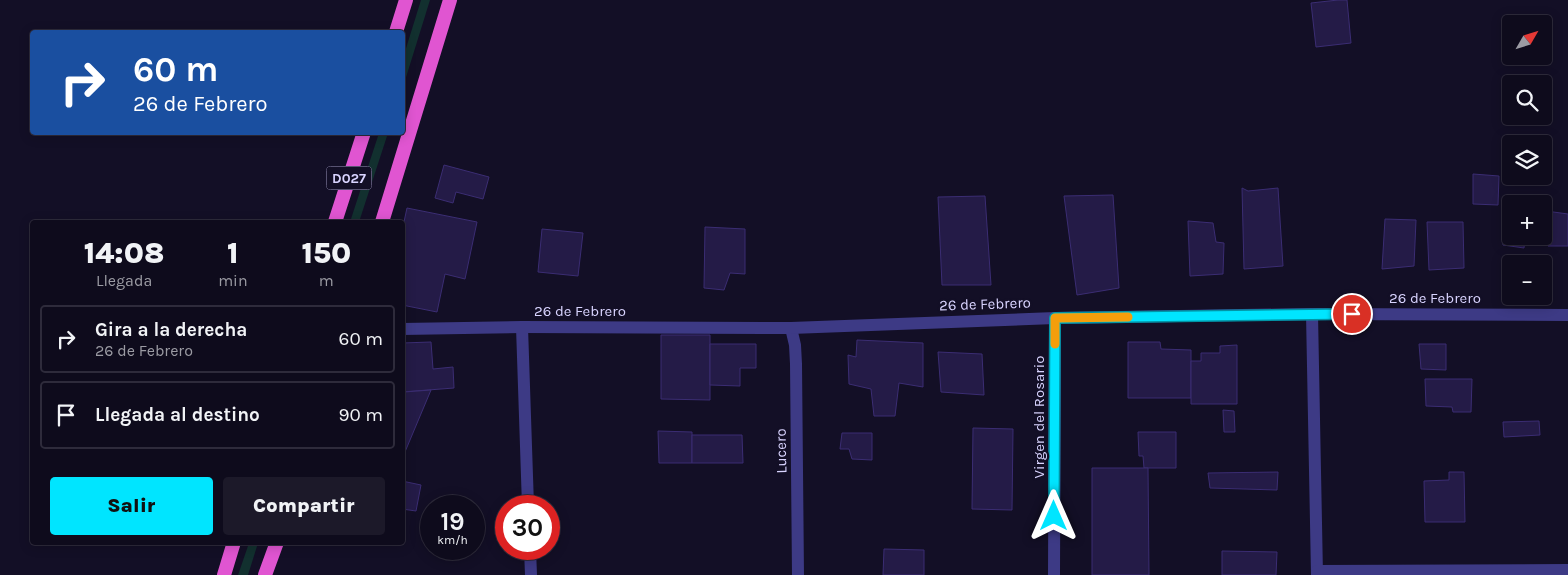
<!DOCTYPE html>
<html lang="es">
<head>
<meta charset="utf-8">
<style>
	:root { --surface:#0e0b1c; --page:#1c1929; --text:#f1f3f6; --muted:#9b9ba3; --line:#2e2b3b; --accent:#00e5ff }
	body { margin:0; font-family:Karla,sans-serif; background:var(--page); color:var(--text); height:100vh; display:flex; flex-direction:column; font-size:19px; white-space:nowrap }
	* { box-sizing:border-box; margin:0 }
	p { font-size:16px; color:var(--muted) }
	.icon { flex:none; width:28px; height:28px; fill:none; stroke:currentColor; stroke-width:2; stroke-linecap:round; stroke-linejoin:round }
	.map { position:relative; flex:1; overflow:hidden }
	.side { position:absolute; left:30px; top:220px; width:375px; height:325px; display:flex; flex-direction:column; background:var(--surface); border-radius:5px; box-shadow:0 2px 12px #0003,0 0 0 1px var(--line) }
	.side>* { flex:none }
	.top-card { position:absolute; left:30px; top:30px; width:375px; height:105px; border-radius:5px; box-shadow:0 2px 12px #0003,0 0 0 1px var(--line); background:#1a4fa0; color:#fff; overflow:hidden }
	.needle { width:32px; rotate:51deg }
	.tools { position:absolute; left:1502px; top:15px; display:grid; gap:10px }
	.tools a { display:grid; place-items:center; width:50px; height:50px; border-radius:5px; background:var(--surface); box-shadow:0 2px 12px #0003,0 0 0 1px var(--line); font-size:25px }
	.speed { position:absolute; left:420px; top:495px; display:flex; gap:10px; font-size:25px; font-weight:700; text-align:center }
	.speed>* { display:grid; place-content:center; width:65px; height:65px; border-radius:50%; background:var(--surface); box-shadow:0 2px 12px #0003,0 0 0 1px var(--line); line-height:1 }
	.speed small { font-size:12px; font-weight:400 }
	.speed .limit { border:8px solid #d22; background:#fff; color:#111 }
	.pin { position:absolute; display:grid; place-items:center; width:42px; height:42px; color:#fff; margin:-21px; border:2px solid #fff; border-radius:50%; box-shadow:0 1px 5px #0007 }
	.me { position:absolute; width:55px; margin:-28px; rotate:0deg; stroke-linejoin:round; filter:drop-shadow(0 0 4px #0008) }
	.turn { display:flex; align-items:center; gap:18px; height:105px; padding:0 20px; font-size:22px }
	.turn .icon { width:65px; height:65px; stroke-width:2.5 }
	.turn b { display:block; font-size:35px; line-height:42px }
	.eta { display:flex; justify-content:space-evenly; align-items:center; height:85px; text-align:center }
	.eta b { font-size:30px; font-weight:800; line-height:35px }
	.button { display:flex; gap:10px; margin-top:auto; padding:10px 20px }
	.button a { flex:1; height:58px; border-radius:5px; background:var(--accent); color:#111; font-size:20px; font-weight:800; line-height:58px; text-align:center }
	.button a+a { background:var(--page); color:var(--text) }
	ul { padding:0; list-style:none }
	li { display:flex; align-items:center; gap:15px; height:68px; margin:0 10px 8px; padding:0 10px; border:2px solid var(--line); border-radius:5px }
	li div { flex:1 }
	li b { display:block; font-size:19px }
	li em { font-style:normal }
	.map>svg:first-child { display:block }
	.green { fill:#12302f }
	.building { fill:#241b47; stroke:#3b2d73 }
	.lines { fill:none; stroke-linecap:round; stroke-linejoin:round }
	.minor { stroke:#3d3a85; stroke-width:12 }
	.trunk { stroke:#e055d1; stroke-width:14 }
	.route-casing { stroke:#0095a6; stroke-width:12 }
	.route { stroke:#00e5ff; stroke-width:9 }
	.slow { stroke:#f59e0b; stroke-width:9 }
	.labels { text-anchor:middle; dominant-baseline:central; stroke-width:4.5; stroke-linejoin:round; paint-order:stroke }
	.shield { fill:#130f26; stroke:#9e99be; stroke-width:1 }
	.shield-label { font-size:14px; font-weight:bold; fill:#d9d4ff }
	.street-label { font-size:15px; fill:#d9d4ff; stroke:#130f26 }
</style>
</head>
<body>
<div class="map">
<svg width="1568" height="575" viewBox="0 0 1568 575">
	<rect width="100%" height="100%" fill="#130f26"/>
	<g class="green">
		<polygon points="421,0 430,0 403,87 403,58"/>
		<polygon points="379,133 388,133 359,222 350,222"/>
		<polygon points="249,543 258,543 248,575 238,575"/>
	</g>
	<g class="building">
		<polygon points="1338,0 1347,0 1351,43 1316,47 1311,3"/>
		<polygon points="444,165 489,177 483,199 456,192 453,203 435,198"/>
		<polygon points="1473,174 1499,176 1498,205 1473,204"/>
		<polygon points="1242,188 1248,191 1278,188 1283,266 1244,269"/>
		<polygon points="1113,195 1119,288 1077,295 1064,196"/>
		<polygon points="985,196 991,285 942,285 938,197"/>
		<polygon points="1503,205 1511,205 1511,236 1539,236 1539,238 1525,238 1524,248 1503,245"/>
		<polygon points="407,208 477,222 465,279 445,274 437,312 402,305 402,231"/>
		<polygon points="1546,211 1568,214 1568,246 1548,246"/>
		<polygon points="1385,219 1416,220 1414,266 1382,269"/>
		<polygon points="1188,221 1213,223 1216,242 1224,243 1223,274 1190,276"/>
		<polygon points="1427,222 1463,222 1464,268 1429,270"/>
		<polygon points="705,227 745,229 745,274 730,273 724,290 704,288"/>
		<polygon points="542,229 583,233 578,276 538,272"/>
		<polygon points="661,335 710,335 710,400 661,399"/>
		<polygon points="857,340 923,343 923,387 899,383 895,416 874,416 871,389 849,384 848,355 856,357"/>
		<polygon points="431,342 433,369 453,367 454,388 402,392 402,343"/>
		<polygon points="1128,342 1160,342 1161,349 1191,350 1191,398 1128,398"/>
		<polygon points="710,344 756,344 756,368 740,368 740,386 710,385"/>
		<polygon points="1419,344 1446,344 1446,370 1421,369"/>
		<polygon points="1237,345 1237,404 1191,404 1191,361 1201,361 1201,353 1220,353 1220,346"/>
		<polygon points="938,352 982,354 984,395 941,392"/>
		<polygon points="1425,379 1472,379 1471,412 1453,412 1452,407 1426,406"/>
		<polygon points="431,390 402,459 404,392"/>
		<polygon points="1223,410 1234,411 1235,432 1224,432"/>
		<polygon points="1539,421 1540,435 1504,437 1503,422"/>
		<polygon points="973,428 1013,429 1012,510 972,509"/>
		<polygon points="658,431 692,432 692,463 659,463"/>
		<polygon points="1138,432 1176,432 1176,468 1144,468 1143,456 1139,456"/>
		<polygon points="842,433 872,433 872,460 852,459 849,449 840,449"/>
		<polygon points="692,435 742,435 743,463 692,463"/>
		<polygon points="1092,468 1148,468 1149,575 1092,575"/>
		<polygon points="1278,472 1277,490 1210,488 1208,473"/>
		<polygon points="1449,472 1464,472 1465,522 1425,522 1424,481 1449,480"/>
		<polygon points="402,481 421,485 416,511 402,509"/>
		<polygon points="884,549 924,550 924,575 883,575"/>
		<polygon points="1222,551 1277,552 1276,575 1222,575"/>
	</g>
	<g class="lines">
		<g class="minor">
			<polyline points="1312,314 1317,575"/>
			<polyline points="522,327 528,506"/>
			<polyline points="791,328 795,345 796,364 798,575"/>
			<polyline points="402,329 522,327 791,328 1055,318 1312,314 1568,315"/>
			<polyline points="530,549 531,575"/>
			<polyline points="1317,571 1568,570"/>
			<polyline points="1054,575 1055,318"/>
		</g>
		<g class="trunk">
			<polyline points="396,32 406,0"/>
			<polyline points="335,222 364,132"/>
			<polyline points="382,222 450,0"/>
			<polyline points="224,575 234,542"/>
			<polyline points="265,575 277,542"/>
		</g>
	</g>
	<g class="lines">
		<g class="route-casing">
			<polyline id="route" points="1054,516 1055,318 1352,314"/>
		</g>
		<use href="#route" class="route"/>
		<polyline class="slow" points="1055,344 1055,318 1128,317"/>
	</g>
	<g class="labels">
		<rect class="shield" x="326.5" y="166.5" width="45" height="23" rx="4"/>
		<g class="shield-label">
			<text x="349" y="178">D027</text>
		</g>
		<g class="street-label">
			<text x="1435" y="298">26 de Febrero</text>
			<text transform="translate(985 304) rotate(-2)">26 de Febrero</text>
			<text x="580" y="311">26 de Febrero</text>
			<text transform="translate(1039 417) rotate(-90)">Virgen del Rosario</text>
			<text transform="translate(781 451) rotate(-91)">Lucero</text>
		</g>
	</g>
</svg>
<div class="tools">
<a><svg class="needle" viewBox="-14 -14 28 28"><path d="M0-13l5 13h-10z" fill="#e53935"/><path d="M0 13l5-13h-10z" fill="#9b9ba3"/></svg></a>
<a><svg class="icon" aria-label="search" viewBox="0 0 24 24"><circle cx="10" cy="10" r="6"/><path d="M15 15l6 6"/></svg></a>
<a><svg class="icon" aria-label="layers" viewBox="0 0 24 24"><path d="M12 4l9 5-9 5-9-5zM3 14l9 5 9-5"/></svg></a>
<a>+</a>
<a>−</a>
</div>
<div class="speed"><div>19<small>km/h</small></div><div class="limit">30</div></div>
<div class="pin" style="left:1352px;top:314px;background:#d93025"><svg class="icon" aria-label="arrive" viewBox="0 0 24 24"><path d="M6 21V4h12l-3 4 3 4H6"/></svg></div>
<svg class="me" style="left:1054px;top:516px" viewBox="-20 -20 40 40"><path d="M0-17L14 15 0 8-14 15z" fill="#00e5ff" stroke="#fff" stroke-width="4"/></svg>
<div class="top-card">
<div class="turn"><svg class="icon" aria-label="right" viewBox="0 0 24 24"><path d="M7 20v-9h11M14 6l5 5-5 5"/></svg><div><b>60 m</b>26 de Febrero</div></div>
</div>
<section class="side">
<div class="eta">
<div><b>14:08</b><p>Llegada</p></div>
<div><b>1</b><p>min</p></div>
<div><b>150</b><p>m</p></div>
</div>
<ul>
<li><svg class="icon" aria-label="right" viewBox="0 0 24 24"><path d="M7 20v-9h11M14 6l5 5-5 5"/></svg><div><b>Gira a la derecha</b><p>26 de Febrero</p></div><em>60 m</em></li>
<li><svg class="icon" aria-label="arrive" viewBox="0 0 24 24"><path d="M6 21V4h12l-3 4 3 4H6"/></svg><div><b>Llegada al destino</b></div><em>90 m</em></li>
</ul>
<div class="button"><a>Salir</a><a>Compartir</a></div>
</section>
</div>
</body>
</html>
